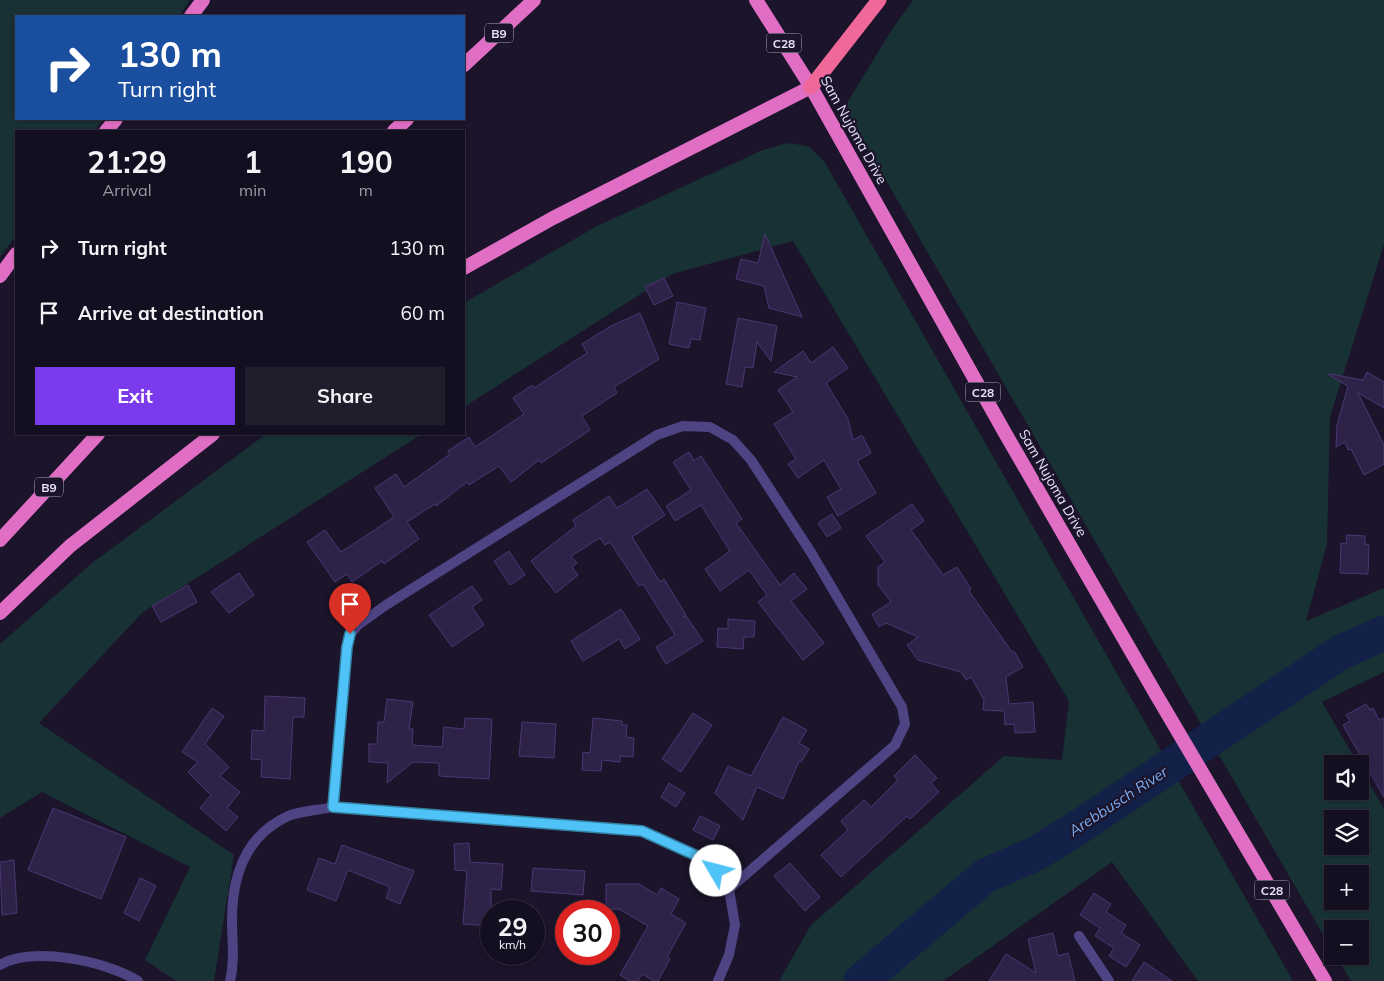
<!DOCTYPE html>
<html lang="en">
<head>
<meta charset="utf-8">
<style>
	:root { --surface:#140f20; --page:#211d2d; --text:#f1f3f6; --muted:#9d9ca5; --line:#332f3e; --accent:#7c3aed }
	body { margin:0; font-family:Mulish,sans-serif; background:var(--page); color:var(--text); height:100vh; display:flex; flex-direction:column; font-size:19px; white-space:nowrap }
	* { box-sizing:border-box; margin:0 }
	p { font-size:16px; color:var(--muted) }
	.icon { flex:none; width:28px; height:28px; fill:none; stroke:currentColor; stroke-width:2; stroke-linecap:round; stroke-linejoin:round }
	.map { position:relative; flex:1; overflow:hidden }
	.side { position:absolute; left:15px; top:130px; width:450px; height:305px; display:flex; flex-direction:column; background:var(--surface); border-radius:0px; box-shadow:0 1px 4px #0004,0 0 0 1px var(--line) }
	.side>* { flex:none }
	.banner { position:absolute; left:15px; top:15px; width:450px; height:105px; border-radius:0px; box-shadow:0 1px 4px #0004,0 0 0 1px var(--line); background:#1a4fa0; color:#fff; overflow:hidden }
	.fabs { position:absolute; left:1324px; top:755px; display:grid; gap:10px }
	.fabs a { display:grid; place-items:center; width:45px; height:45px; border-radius:0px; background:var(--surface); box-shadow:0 1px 4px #0004,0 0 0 1px var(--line); font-size:25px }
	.speed { position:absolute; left:480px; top:900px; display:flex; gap:10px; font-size:25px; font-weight:700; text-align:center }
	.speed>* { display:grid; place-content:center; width:65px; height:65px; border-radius:50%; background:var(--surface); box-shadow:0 1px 4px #0004,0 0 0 1px var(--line); line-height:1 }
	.speed small { font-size:12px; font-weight:400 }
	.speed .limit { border:8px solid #d22; background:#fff; color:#111 }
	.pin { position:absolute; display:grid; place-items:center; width:42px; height:42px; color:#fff; margin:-51px -21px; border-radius:50% 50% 50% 0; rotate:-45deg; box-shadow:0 0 5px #0007 }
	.pin .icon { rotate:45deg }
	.me { position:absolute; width:55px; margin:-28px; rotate:307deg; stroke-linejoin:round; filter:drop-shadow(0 0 4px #0008) }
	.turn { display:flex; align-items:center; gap:18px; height:105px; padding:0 20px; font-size:22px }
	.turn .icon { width:65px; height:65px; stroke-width:2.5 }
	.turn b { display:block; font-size:35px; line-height:42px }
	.eta { display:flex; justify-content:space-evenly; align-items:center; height:85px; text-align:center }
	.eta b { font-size:30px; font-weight:700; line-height:35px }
	.action { display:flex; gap:10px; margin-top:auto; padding:10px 20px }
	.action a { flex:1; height:58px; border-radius:0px; background:var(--accent); color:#fff; font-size:20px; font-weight:700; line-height:58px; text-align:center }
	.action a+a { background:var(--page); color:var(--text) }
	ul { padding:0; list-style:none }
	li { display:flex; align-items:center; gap:15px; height:65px; padding:0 20px }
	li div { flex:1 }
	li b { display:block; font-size:19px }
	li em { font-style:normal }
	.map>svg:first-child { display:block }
	.green { fill:#183134; fill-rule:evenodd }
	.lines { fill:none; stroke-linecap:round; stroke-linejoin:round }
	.river { stroke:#132149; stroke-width:35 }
	.building { fill:#2f2249; stroke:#4a3773 }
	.minor { stroke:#4e4484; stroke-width:10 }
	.trunk { stroke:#e06ec4; stroke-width:14 }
	.motorway { stroke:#ef6899; stroke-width:15 }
	.route-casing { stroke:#337fa1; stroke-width:12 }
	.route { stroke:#4fc3f7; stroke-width:9 }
	.labels { text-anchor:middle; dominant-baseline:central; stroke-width:4.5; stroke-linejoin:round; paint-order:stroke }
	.shield { fill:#1b142a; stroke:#aaa4bd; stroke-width:1 }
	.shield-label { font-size:12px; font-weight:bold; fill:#e7e1fc }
	.street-label { font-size:14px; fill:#e7e1fc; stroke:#1b142a }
	.water-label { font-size:15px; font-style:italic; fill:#7aacf1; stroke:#1b142a }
</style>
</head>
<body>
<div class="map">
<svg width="1384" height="981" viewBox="0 0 1384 981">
	<rect width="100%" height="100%" fill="#1b142a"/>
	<g class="green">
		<polygon points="0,0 190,0 179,16 16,16 16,119 104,119 94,131 16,131 16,236 0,257"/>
		<path d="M913,0H1384V244L1330,417L1327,544L1306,621L1384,588V672L1322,702L1358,764H1332V791H1360V768L1384,809V981H1351L1336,956H1360V929H1332V950L844,108L891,31ZM1332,819H1360V846H1332ZM1332,874H1360V901H1332Z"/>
		<polygon points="788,143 808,146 824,161 1293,981 1198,981 1112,862 943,981 779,981 811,925 1004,756 1062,760 1069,701 793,241 672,274 464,407 464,303 597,226 763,150"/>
		<polygon points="266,434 422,434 143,612 39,723 234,855 214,981 176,981 145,960 190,867 42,792 0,818 0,644 92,563"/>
	</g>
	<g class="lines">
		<polyline class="river" points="861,981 985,876 1035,854 1079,827 1341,652 1384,633"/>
	</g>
	<g class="building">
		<polygon points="765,234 802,317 769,308 764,286 736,279 741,259 758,263"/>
		<polygon points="664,278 673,296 654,305 645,287"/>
		<polygon points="677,302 706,308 700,340 691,339 689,348 669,344"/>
		<polygon points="640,313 659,359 614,387 617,393 582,416 590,430 541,463 539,460 511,482 499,466 469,485 467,482 436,506 435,504 407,522 419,539 384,564 382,561 352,582 347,574 335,582 307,542 325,530 341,552 394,517 375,488 396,474 404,487 450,454 448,451 469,437 475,447 524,414 513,398 532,385 534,388 587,353 582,344 611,326"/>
		<polygon points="738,318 777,326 771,361 757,342 753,368 745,367 742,387 726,384"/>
		<polygon points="833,347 848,368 826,383 848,419 853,440 862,435 871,453 857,461 876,493 838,516 827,497 841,489 824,460 798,478 788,464 796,459 774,424 793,412 778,390 797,377 774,372 803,351 811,363"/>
		<polygon points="1367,372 1384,382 1384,408 1358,393 1384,445 1384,464 1364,475 1351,449 1348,450 1345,442 1336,447 1337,425 1348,386 1329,375 1330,374 1363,380"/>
		<polygon points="689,452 694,461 701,456 742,519 736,523 780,585 794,573 807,589 791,601 824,643 803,660 758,602 767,595 749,570 720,591 705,569 730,551 701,505 675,521 666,506 691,490 673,462"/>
		<polygon points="647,489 665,515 632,537 660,582 664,579 686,615 683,617 687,617 703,641 666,664 656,647 675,635 643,584 639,586 610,542 605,545 600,538 571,556 577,563 572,567 578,575 556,593 531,561 576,526 573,520 609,496 617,508"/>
		<polygon points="912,504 924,521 911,530 943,575 957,567 971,589 969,591 1012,652 1014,651 1023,667 1006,677 1009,704 1033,702 1035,732 1015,733 1014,724 1005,725 1004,711 983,710 984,700 971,677 966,680 961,672 918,660 907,645 918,637 886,623 879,627 872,614 891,602 878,585 878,567 885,562 866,536"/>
		<polygon points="832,514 841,528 827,537 818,523"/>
		<polygon points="1347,535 1365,536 1365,544 1369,545 1368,574 1340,573 1341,543 1346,544"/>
		<polygon points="509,551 525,575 510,585 494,561"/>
		<polygon points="239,573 254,595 229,613 211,592"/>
		<polygon points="188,585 197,602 161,622 152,606"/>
		<polygon points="472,586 482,600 472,607 484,625 452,647 429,615"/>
		<polygon points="621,609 640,639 625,649 619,639 583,661 571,641"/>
		<polygon points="728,619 755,621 754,637 744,637 743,649 717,647 718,628 728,629"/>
		<polygon points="265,696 305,698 304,717 293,717 290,779 261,777 262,760 251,759 252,730 264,731"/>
		<polygon points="387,699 413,702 409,729 413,729 412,745 442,747 444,727 464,729 465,718 492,719 489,779 439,776 439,763 413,762 387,783 388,763 369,762 369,744 377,744 378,722 384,722"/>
		<polygon points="1366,704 1370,710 1373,708 1379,720 1384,718 1384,797 1343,725 1350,721 1346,715"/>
		<polygon points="212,708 224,716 205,744 229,767 220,776 240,792 227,808 238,817 226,831 200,808 211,795 188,772 198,762 182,752"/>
		<polygon points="693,713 712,725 681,772 662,759"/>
		<polygon points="783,717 807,730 799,743 809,749 801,762 799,761 783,799 757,787 743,820 715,793 728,766 751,776"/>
		<polygon points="593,718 622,721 622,725 627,725 626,737 634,738 633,757 620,756 620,762 602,760 601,771 582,770 583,752 590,753"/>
		<polygon points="522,722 556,724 554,758 519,756"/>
		<polygon points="915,755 937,778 931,783 939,792 910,819 907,816 841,877 821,855 848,830 841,821 864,800 871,807 898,780 894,776"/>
		<polygon points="669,783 685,793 676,807 661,797"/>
		<polygon points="53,808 126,837 101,899 28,870"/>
		<polygon points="700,816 720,826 713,840 693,830"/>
		<polygon points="469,843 470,862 503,864 501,890 491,889 491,926 463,924 467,871 455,870 454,844"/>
		<polygon points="342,845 414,871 400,904 386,898 390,887 348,870 336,901 307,890 319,858 335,864"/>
		<polygon points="14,860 17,913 2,915 0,862"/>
		<polygon points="790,863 820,897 805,911 774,876"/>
		<polygon points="533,868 585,871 583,895 531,891"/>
		<polygon points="140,878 156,886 139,921 124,913"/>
		<polygon points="606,884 639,884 657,895 661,888 679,899 671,914 686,923 667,957 670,959 658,981 654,981 642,974 638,981 630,981 620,975 648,926 619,909 606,909"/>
		<polygon points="1094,893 1111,904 1106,912 1126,925 1121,933 1140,945 1126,967 1109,956 1114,948 1095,936 1100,928 1080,915"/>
		<polygon points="1053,933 1058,956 1068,953 1075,981 989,981 1006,954 1036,973 1028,939"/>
		<polygon points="1144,962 1172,981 1132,981"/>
	</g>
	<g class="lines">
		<g class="minor">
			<polyline points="333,807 347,647 350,635 358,625 386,605 657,435 683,426 710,427 733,440 751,460 812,554 902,707 905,724 895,745 729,889"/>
			<polyline points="1079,936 1109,981"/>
			<path d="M0,965C33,946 107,961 138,981"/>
			<path d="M230,981C235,961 232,941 232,920C232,876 245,836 288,816C300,811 320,810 333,807L642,831L695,855L716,871L729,889L735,925L729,955L718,981"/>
		</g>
		<g class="trunk">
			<polyline points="756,0 811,87 1005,433 1157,696 1325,981"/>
			<polyline points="191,16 203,0"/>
			<polyline points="464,65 534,0"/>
			<polyline points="106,131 116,119"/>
			<polyline points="394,131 407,119"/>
			<polyline points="464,268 553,218 811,87"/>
			<polyline points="0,276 16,254"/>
			<polyline points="0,540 98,434"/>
			<polyline points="0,613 70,546 213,434"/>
		</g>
		<polyline class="motorway" points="811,87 879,0"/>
	</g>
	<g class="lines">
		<g class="route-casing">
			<polyline id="route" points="350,634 347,647 333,807 642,831 695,855 716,871"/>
		</g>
		<use href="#route" class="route"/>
	</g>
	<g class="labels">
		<g class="shield">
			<rect x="485" y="23.5" width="28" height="19" rx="4"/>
			<rect x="766.5" y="33.5" width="35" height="19" rx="4"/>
			<rect x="965.5" y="382.5" width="35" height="19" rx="4"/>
			<rect x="35" y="477.5" width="28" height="19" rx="4"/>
			<rect x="1254.5" y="880.5" width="35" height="19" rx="4"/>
		</g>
		<g class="shield-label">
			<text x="499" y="33">B9</text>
			<text x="784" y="43">C28</text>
			<text x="983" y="392">C28</text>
			<text x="49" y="487">B9</text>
			<text x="1272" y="890">C28</text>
		</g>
		<g class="street-label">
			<text transform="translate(854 130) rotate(61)">Sam Nujoma Drive</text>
			<text transform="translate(1053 483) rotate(60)">Sam Nujoma Drive</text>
		</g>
		<g class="water-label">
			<text transform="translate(1118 801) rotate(-33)">Arebbusch River</text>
		</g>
	</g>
</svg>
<div class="fabs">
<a><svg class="icon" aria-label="sound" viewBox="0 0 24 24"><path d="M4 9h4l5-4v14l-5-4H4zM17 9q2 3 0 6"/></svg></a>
<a><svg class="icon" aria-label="layers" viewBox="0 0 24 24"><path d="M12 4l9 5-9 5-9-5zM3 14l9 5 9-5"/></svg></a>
<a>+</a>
<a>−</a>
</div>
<div class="speed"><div>29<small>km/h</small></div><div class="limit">30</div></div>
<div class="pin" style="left:350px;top:634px;background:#d93025"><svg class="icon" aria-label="arrive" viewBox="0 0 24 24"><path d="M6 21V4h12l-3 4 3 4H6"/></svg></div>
<svg class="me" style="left:716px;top:871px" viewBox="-20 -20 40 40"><circle r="19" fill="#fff"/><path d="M0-13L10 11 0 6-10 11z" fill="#4fc3f7"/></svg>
<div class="banner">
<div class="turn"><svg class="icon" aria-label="right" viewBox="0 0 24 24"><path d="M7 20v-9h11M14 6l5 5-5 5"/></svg><div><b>130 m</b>Turn right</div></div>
</div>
<section class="side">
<div class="eta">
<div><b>21:29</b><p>Arrival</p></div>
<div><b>1</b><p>min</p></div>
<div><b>190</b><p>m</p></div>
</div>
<ul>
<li><svg class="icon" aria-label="right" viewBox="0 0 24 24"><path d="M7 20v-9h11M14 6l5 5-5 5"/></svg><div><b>Turn right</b></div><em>130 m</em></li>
<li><svg class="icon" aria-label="arrive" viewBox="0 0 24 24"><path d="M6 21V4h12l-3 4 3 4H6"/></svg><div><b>Arrive at destination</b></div><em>60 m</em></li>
</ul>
<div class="action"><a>Exit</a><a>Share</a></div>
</section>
</div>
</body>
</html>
